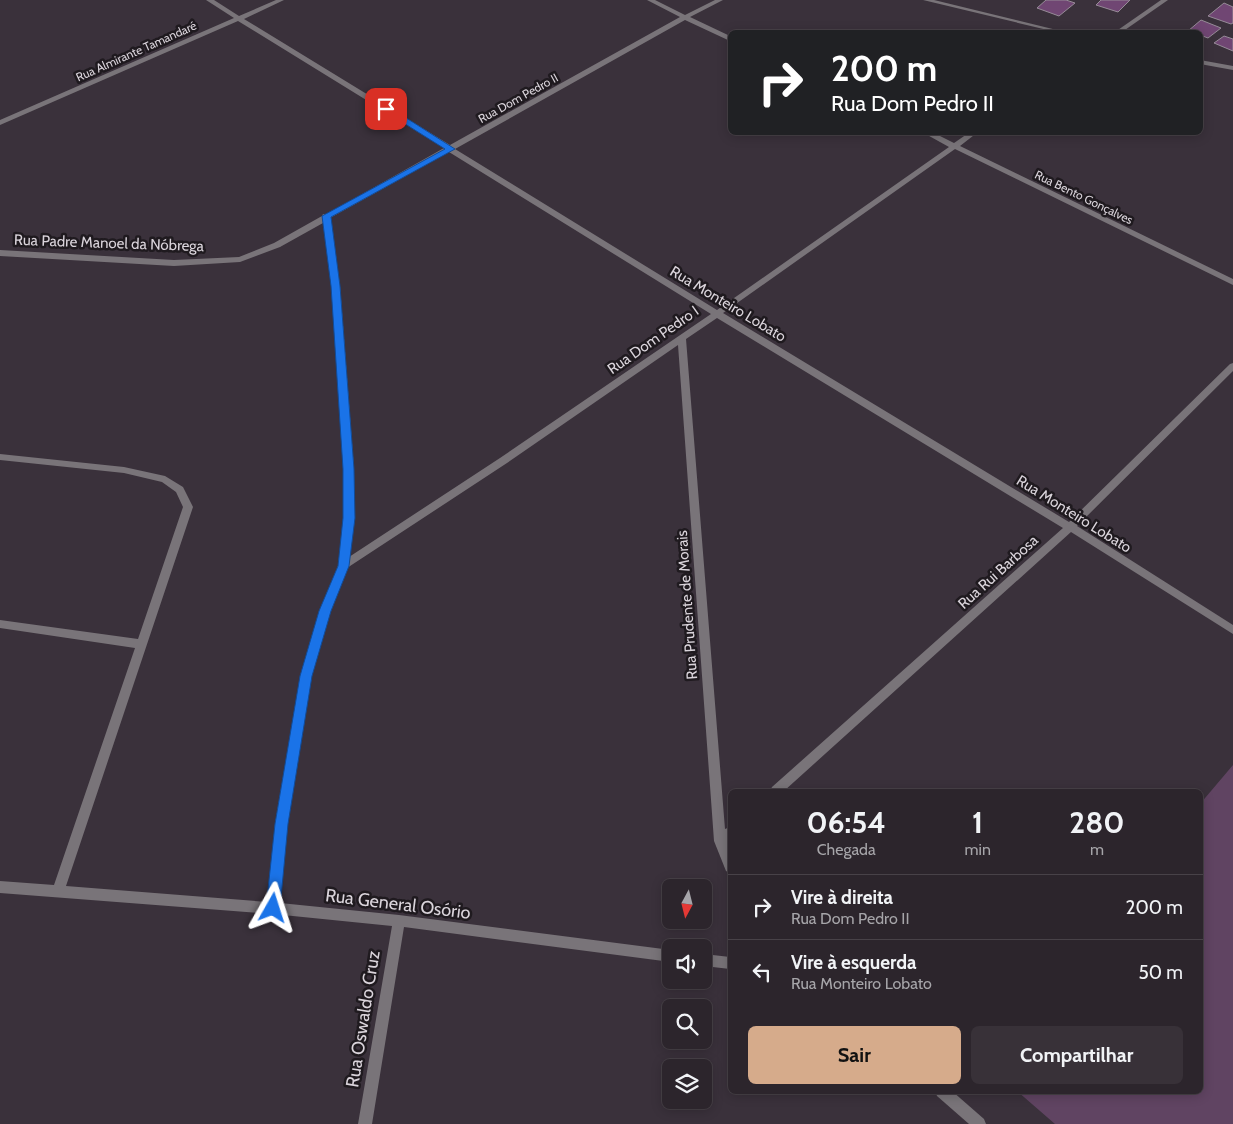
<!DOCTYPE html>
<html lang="pt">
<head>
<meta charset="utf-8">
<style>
	:root { --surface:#2c252c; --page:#383138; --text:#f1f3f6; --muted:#a6a5a9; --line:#484248; --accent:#d6ab8b }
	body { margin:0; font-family:Cabin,sans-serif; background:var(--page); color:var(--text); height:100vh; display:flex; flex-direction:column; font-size:19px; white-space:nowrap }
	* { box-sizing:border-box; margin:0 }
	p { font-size:16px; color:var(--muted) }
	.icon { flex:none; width:28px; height:28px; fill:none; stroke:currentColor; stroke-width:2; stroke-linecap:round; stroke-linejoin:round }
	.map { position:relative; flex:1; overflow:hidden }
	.side { position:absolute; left:728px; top:789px; width:475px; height:305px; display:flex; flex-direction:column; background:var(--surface); border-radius:8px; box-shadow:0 2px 12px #0003,0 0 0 1px var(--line) }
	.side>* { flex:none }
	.top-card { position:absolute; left:728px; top:30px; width:475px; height:105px; border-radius:8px; box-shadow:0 2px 12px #0003,0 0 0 1px var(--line); background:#202124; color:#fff; overflow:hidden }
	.needle { width:32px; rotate:187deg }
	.buttons { position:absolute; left:662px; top:879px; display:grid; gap:10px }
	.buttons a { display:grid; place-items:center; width:50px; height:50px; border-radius:8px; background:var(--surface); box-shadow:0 2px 12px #0003,0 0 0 1px var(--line); font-size:25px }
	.pin { position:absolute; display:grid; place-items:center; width:42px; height:42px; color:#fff; margin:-21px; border-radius:10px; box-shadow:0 2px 8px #0006 }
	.me { position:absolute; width:55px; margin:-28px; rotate:6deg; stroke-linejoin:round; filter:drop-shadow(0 0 4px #0008) }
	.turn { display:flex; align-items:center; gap:18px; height:105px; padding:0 20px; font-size:22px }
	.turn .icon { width:65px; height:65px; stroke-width:2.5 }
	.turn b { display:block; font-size:35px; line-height:42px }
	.eta { display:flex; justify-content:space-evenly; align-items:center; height:85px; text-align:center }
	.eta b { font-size:30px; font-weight:700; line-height:35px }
	.primary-button { display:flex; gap:10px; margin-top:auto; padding:10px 20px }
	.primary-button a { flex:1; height:58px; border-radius:8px; background:var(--accent); color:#111; font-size:20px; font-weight:700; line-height:58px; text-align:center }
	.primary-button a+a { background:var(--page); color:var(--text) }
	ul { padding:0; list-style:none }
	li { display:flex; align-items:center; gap:15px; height:65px; padding:0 20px; border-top:1px solid var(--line) }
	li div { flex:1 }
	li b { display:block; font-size:19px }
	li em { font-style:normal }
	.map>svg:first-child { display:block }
	.green { fill:#604462 }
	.building { fill:#704673; stroke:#968b97 }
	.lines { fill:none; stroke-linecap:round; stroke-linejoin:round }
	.street { fill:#797479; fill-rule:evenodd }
	.route { fill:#1a73e8; stroke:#114b97 }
	.labels { text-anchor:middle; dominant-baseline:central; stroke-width:5; stroke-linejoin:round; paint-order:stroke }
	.far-street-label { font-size:12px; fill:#dad4db; stroke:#1f1a1f }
	.street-label { font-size:15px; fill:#dad4db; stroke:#1f1a1f }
	.near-street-label { font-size:18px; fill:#dad4db; stroke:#1f1a1f }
</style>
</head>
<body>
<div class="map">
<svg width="1233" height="1124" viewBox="0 0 1233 1124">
	<rect width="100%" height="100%" fill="#3a313b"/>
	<polygon class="green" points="1233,765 1233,1124 1055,1124 1017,1091 1200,1091 1200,804"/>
	<g class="building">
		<polygon points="1046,0 1066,0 1075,3 1059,16 1037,8"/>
		<polygon points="1101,0 1130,0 1118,12 1096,5"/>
		<polygon points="1224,3 1233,7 1233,23 1231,24 1208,16"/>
		<polygon points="1201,20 1221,28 1208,38 1200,35 1200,32 1188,31"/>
		<polygon points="1224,36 1233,39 1233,51 1214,43"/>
	</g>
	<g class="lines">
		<g class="street">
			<path d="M206,0H214L239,16L276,0H284L244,19L450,145L680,17L647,0H655L685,15L715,0H723L690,17L730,36V41L685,20L455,149L717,310L949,147L922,132H932L954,143L970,132H978L960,146L1233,279V285L955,149L723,313L1069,522L1230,364L1233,363V371L1077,526L1233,625V634L1071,532L784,791H770L772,787L1063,528L717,318L686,339L725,829L730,827V840L727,843L730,852V873L726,871L714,841L678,345L507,463L347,568L330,611L311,676L287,824L280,903L399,915L671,950V962L404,927L372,1124H358L392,926L273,914L0,893V881L54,885L135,648L0,628V620L138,639L183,507L176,492L162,482L124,473L0,460V454L124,467L165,476L183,487L193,507L66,886L268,902L275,824L301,676L320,611L338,566L344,518V469L332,286L323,223L280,247L240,262L174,266L0,256V250L174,260L239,257L274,243L322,216L323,214H327L444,148L238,21L0,125V120L234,18ZM449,152L711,314L500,458L349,557L354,518V469L340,286L330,218Z"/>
			<polygon points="923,0 934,0 1065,32 1056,32"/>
			<polygon points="1161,0 1168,0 1122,32 1115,32"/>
			<polygon points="1200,60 1233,66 1233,70 1200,64"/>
			<polygon points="704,954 730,957 730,969 704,966"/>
			<polygon points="935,1091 952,1091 984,1119 986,1124 969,1124 937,1096"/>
		</g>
	</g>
	<polygon class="route" points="383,107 389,107 455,149 331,217 340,286 354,469 355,518 349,566 331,611 312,676 288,824 280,908 278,912 273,914 268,912 266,908 275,824 300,676 319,611 338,566 343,518 343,469 331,286 322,216 445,149 383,110"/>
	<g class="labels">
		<g class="far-street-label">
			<text transform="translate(136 51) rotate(-24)">Rua Almirante Tamandaré</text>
			<text transform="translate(518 98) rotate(-29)">Rua Dom Pedro II</text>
			<text transform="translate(1084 197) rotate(26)">Rua Bento Gonçalves</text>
		</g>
		<g class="street-label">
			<text transform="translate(109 243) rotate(2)">Rua Padre Manoel da Nóbrega</text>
			<text transform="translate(728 304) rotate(31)">Rua Monteiro Lobato</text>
			<text transform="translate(653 340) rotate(-35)">Rua Dom Pedro I</text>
			<text transform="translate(1074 514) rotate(32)">Rua Monteiro Lobato</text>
			<text transform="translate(998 572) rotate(-42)">Rua Rui Barbosa</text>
			<text transform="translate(687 605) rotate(-94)">Rua Prudente de Morais</text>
		</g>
		<g class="near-street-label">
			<text transform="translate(398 904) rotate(7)">Rua General Osório</text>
			<text transform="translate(363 1019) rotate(-81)">Rua Oswaldo Cruz</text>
		</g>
	</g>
</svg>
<div class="buttons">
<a><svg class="needle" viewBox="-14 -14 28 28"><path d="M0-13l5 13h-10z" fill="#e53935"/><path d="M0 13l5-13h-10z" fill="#a6a5a9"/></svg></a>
<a><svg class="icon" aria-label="sound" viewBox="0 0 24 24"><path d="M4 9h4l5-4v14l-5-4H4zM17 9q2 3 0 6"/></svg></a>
<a><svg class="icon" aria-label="search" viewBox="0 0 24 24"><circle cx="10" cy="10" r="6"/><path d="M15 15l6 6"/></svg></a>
<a><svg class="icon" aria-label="layers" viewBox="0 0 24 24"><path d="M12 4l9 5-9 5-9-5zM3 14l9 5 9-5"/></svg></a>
</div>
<div class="pin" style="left:386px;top:109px;background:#d93025"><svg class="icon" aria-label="arrive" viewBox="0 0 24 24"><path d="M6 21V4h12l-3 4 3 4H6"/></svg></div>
<svg class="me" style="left:273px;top:908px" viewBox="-20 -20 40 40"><path d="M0-17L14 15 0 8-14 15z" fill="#1a73e8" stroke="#fff" stroke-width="4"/></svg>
<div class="top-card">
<div class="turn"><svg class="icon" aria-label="right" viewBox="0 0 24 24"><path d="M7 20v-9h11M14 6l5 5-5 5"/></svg><div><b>200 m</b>Rua Dom Pedro II</div></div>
</div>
<section class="side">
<div class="eta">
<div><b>06:54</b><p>Chegada</p></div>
<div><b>1</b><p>min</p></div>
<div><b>280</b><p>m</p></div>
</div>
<ul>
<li><svg class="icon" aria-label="right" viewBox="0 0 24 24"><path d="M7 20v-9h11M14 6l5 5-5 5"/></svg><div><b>Vire à direita</b><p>Rua Dom Pedro II</p></div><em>200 m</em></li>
<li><svg class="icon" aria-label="left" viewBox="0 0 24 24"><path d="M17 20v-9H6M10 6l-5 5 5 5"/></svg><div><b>Vire à esquerda</b><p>Rua Monteiro Lobato</p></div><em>50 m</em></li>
</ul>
<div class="primary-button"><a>Sair</a><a>Compartilhar</a></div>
</section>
</div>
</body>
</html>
